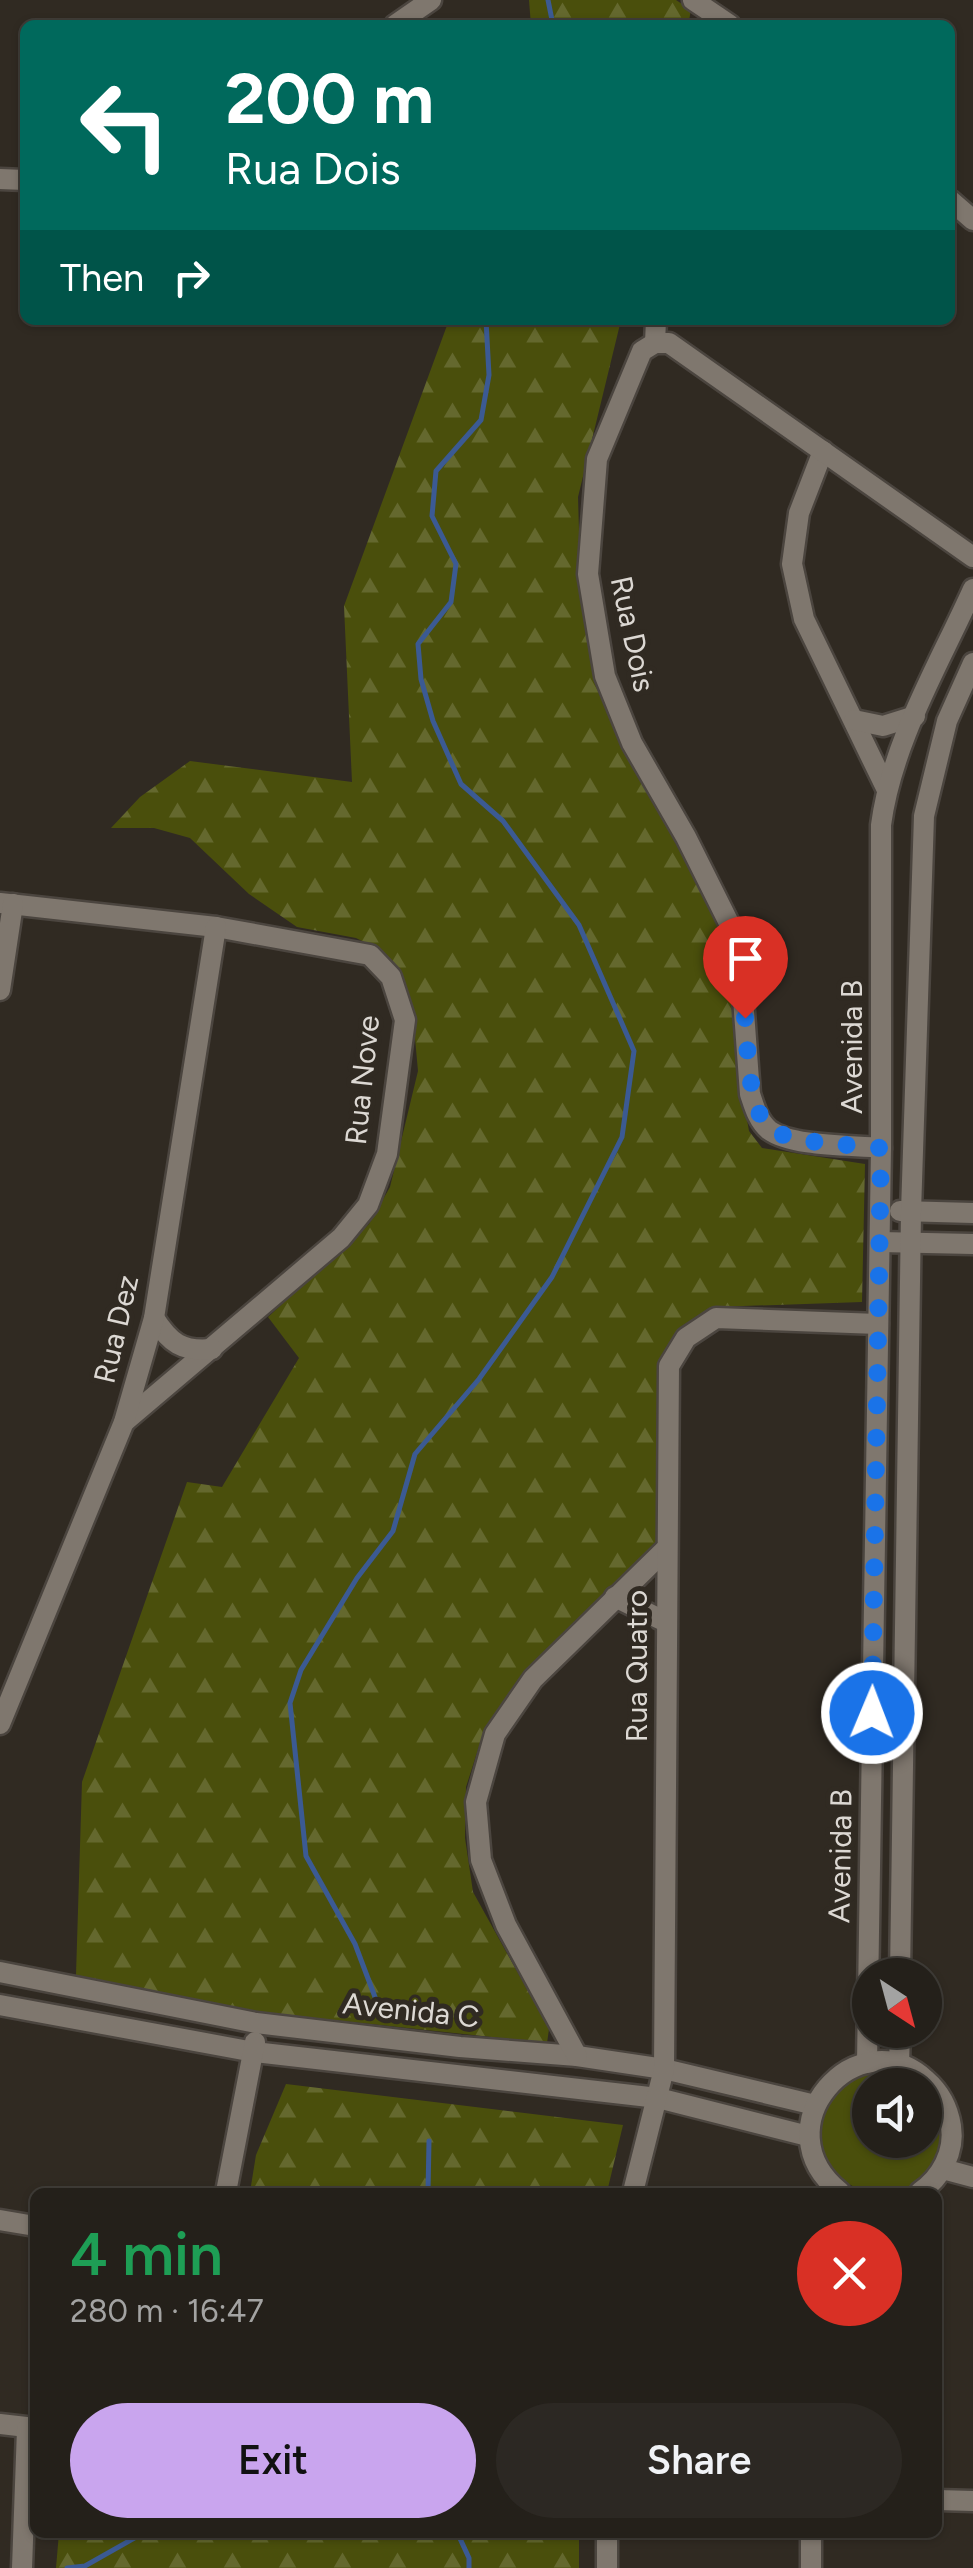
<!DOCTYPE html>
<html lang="en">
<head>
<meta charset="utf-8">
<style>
	:root { --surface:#24201a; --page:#2c2823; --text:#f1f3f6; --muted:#a3a3a2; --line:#413e39; --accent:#c9a5ee }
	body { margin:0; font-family:Figtree,sans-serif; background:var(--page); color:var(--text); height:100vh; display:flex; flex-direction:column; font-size:38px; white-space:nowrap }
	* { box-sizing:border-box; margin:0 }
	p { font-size:32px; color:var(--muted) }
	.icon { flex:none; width:55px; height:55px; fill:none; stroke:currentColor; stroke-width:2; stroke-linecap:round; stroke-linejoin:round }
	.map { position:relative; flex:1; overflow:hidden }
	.drawer { position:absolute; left:30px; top:2188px; width:912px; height:350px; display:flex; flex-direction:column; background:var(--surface); border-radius:15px; box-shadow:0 2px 8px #0004,0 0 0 2px var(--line) }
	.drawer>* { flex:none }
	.top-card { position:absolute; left:20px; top:20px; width:935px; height:305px; border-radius:15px; box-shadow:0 2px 8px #0004,0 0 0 2px var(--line); background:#00695c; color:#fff; overflow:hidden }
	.needle { width:65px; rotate:144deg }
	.fabs { position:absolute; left:852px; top:1958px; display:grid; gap:20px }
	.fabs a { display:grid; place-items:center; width:90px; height:90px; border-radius:50%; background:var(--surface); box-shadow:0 2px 8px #0004,0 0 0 2px var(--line); font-size:50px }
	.pin { position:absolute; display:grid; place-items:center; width:85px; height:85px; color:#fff; margin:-102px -42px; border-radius:50% 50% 50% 0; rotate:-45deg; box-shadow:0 0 10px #0007 }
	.pin .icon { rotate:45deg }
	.me { position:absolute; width:110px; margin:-55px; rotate:1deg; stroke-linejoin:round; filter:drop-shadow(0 0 8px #0008) }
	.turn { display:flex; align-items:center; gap:35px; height:210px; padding:0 40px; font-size:45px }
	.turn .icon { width:130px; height:130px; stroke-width:2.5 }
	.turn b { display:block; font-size:70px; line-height:85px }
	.then { display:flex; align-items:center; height:95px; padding:0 40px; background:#0003; gap:20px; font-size:38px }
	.round { display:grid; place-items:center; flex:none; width:105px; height:105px; border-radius:52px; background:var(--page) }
	.summary { display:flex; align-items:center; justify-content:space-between; height:170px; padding:0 40px }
	h1 { font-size:60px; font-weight:600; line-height:75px; color:#1e9e55 }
	.button { display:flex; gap:20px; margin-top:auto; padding:20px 40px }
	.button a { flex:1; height:115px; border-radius:60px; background:var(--accent); color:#111; font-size:40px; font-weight:600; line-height:115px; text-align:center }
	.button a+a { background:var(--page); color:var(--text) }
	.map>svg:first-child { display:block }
	.grass { fill:#4a4f0c }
	.forest { fill:url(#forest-firs) }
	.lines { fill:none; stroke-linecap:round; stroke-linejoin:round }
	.stream { stroke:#3b5a93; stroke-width:5 }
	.minor-casing { stroke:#4b453f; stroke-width:25 }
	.minor { stroke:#7f776e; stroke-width:20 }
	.route { stroke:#1a73e8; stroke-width:18; stroke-dasharray:0 32.4 }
	.labels { text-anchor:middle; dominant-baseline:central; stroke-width:10; stroke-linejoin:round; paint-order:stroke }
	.street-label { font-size:30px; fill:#dcd8d3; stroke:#302a22 }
</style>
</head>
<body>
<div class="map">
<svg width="973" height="2568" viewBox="0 0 973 2568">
	<defs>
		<pattern id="forest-firs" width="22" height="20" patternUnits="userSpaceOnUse" patternTransform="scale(2.5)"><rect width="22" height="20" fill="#4a4f0c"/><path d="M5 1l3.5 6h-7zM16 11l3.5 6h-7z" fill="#64682e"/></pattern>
	</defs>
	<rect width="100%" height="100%" fill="#302a22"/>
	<path class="grass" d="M880,2070L900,2072L921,2085H870V2140H925V2089C941,2115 951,2139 932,2167C888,2231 785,2168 830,2101C834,2095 838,2086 843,2082C853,2076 869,2073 880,2070Z"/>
	<g class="forest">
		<polygon points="529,0 676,0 691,10 688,25 531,25"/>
		<polygon points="449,320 621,320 578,497 581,599 599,694 727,943 739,1074 749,1131 762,1148 865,1164 862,1302 714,1307 679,1328 663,1353 659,1386 658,1541 510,1694 482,1737 466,1787 465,1838 473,1892 549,2029 547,2043 259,2012 76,1975 82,1782 187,1482 222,1487 299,1358 268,1317 369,1224 390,1187 418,1071 412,1005 382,951 356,938 297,927 249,894 190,838 154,828 111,828 140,797 190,761 352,782 344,606"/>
		<polygon points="286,2084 623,2125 607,2192 250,2192 256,2155"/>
		<polygon points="59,2533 579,2533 579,2568 56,2568"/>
	</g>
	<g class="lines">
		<g class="stream">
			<polyline points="548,0 553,25"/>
			<polyline points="375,1997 355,1944 306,1856 290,1703 301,1670 357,1578 393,1531 415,1454 479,1379 552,1277 622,1137 634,1051 579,925 503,821 461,784 433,721 421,679 418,644 451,602 456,564 432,516 436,471 481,420 489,375 486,320"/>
			<polyline points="428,2192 429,2141"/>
			<polyline points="457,2532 469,2558 469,2568"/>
			<polyline points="67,2568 85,2566 145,2532"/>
		</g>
		<g class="minor-casing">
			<g id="minor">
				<polyline points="693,0 730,25"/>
				<polyline points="395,25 431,0"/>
				<polyline points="0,179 25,180"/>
				<polyline points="950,200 973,220"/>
				<polyline points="655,343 656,320"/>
				<polyline points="823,451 799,513 792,564 804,619 886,788"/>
				<polyline points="854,720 883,726 915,716"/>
				<polyline points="0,903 216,927 370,955 391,977 405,1020 387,1154 368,1205 341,1238 124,1422"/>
				<polyline points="0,990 13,904"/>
				<path d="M881,1148C852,1145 792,1147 769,1130C758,1121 754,1106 750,1094L739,943L686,837L632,743L605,676L588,574L597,459L642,351L655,343H669L973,557"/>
				<polyline points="900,1211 973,1213"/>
				<polyline points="880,1242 973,1244"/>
				<path d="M154,1318C170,1343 182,1352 212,1349"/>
				<polyline points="615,1597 666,1622"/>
				<polyline points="0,1724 124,1422 154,1318 216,927"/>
				<polyline points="0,1972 256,2023 460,2047 577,2056 664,2069 815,2105"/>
				<polyline points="900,1975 911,1212 924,816 947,721 973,663"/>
				<polyline points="0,2005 254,2052 658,2098 808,2136"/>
				<polyline points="577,2056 506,1925 481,1860 476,1802 495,1734 533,1679 667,1548"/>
				<path d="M867,2063L881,1148V825C892,742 939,665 973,589"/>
				<polyline points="899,2065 900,2030"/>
				<polyline points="943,2169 973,2177"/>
				<polyline points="226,2192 255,2042"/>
				<polyline points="633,2192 664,2069 669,1366 686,1338 716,1318 878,1324"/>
				<path d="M840,2192C759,2127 858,2017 926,2080C941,2093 948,2107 951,2126C955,2152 941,2178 920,2192"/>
				<polyline points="0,2220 35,2226"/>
				<polyline points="0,2424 35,2428"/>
				<polyline points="938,2500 973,2501"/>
				<polyline points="811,2532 811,2568"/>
				<polyline points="22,2568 27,2429"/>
				<polyline points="607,2568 607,2532"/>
			</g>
		</g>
		<use href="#minor" class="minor"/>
	</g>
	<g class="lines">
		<path class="route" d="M745,1018C754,1148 757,1136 881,1148L872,1713"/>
	</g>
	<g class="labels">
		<g class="street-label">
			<text transform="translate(633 634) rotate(78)">Rua Dois</text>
			<text transform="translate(851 1047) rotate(-90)">Avenida B</text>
			<text transform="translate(362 1080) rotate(-84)">Rua Nove</text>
			<text transform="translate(116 1329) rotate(-77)">Rua Dez</text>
			<text transform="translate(636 1666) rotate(-90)">Rua Quatro</text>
			<text transform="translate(840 1856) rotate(-89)">Avenida B</text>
			<text transform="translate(411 2010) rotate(6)">Avenida C</text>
		</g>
	</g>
</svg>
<div class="fabs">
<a><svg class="needle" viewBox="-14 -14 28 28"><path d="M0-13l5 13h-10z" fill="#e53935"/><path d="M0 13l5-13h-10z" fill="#a3a3a2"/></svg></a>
<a><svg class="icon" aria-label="sound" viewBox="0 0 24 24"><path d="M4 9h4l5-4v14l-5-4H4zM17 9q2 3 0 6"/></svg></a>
</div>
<div class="pin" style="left:745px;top:1018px;background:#d93025"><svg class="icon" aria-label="arrive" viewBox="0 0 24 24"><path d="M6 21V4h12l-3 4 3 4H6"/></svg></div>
<svg class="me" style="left:872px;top:1713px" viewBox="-20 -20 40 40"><circle r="17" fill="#1a73e8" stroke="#fff" stroke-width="3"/><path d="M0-11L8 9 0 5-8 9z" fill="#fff"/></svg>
<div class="top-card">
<div class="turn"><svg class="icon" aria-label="left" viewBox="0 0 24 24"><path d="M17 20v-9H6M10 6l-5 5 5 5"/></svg><div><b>200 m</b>Rua Dois</div></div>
<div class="then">Then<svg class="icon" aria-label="right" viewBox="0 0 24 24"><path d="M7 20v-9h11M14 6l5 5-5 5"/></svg></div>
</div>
<section class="drawer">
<div class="summary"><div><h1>4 min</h1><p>280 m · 16:47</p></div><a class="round" style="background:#d93025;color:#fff"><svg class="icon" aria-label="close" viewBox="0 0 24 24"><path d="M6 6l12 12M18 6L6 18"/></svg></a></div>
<div class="button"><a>Exit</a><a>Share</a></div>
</section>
</div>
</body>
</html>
